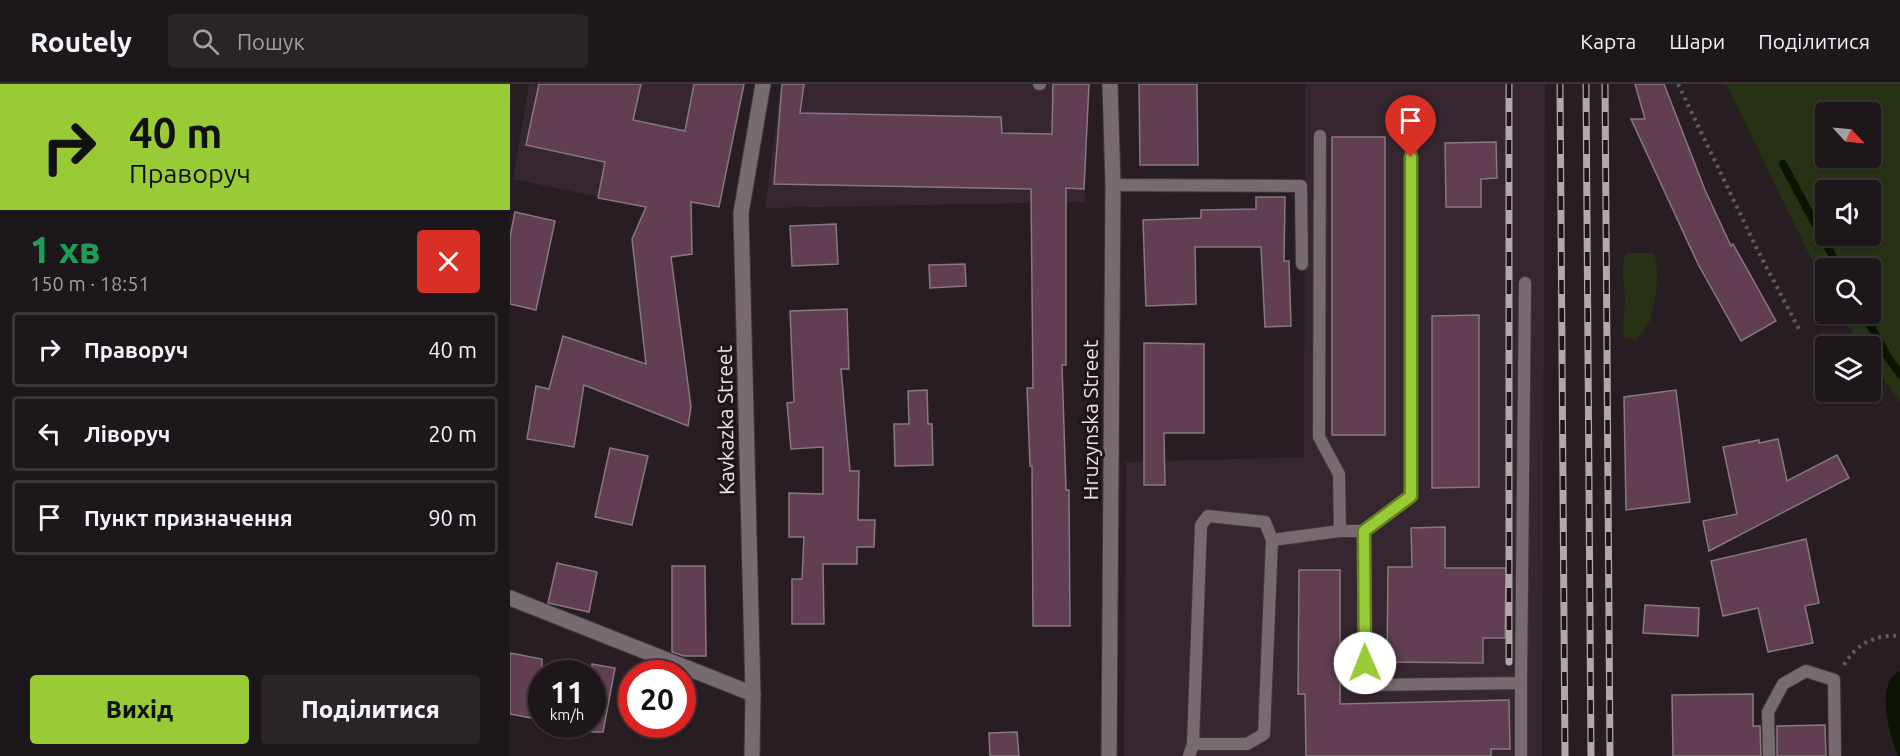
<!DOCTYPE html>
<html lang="uk">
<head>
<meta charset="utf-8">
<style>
	:root { --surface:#1d161a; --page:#2a2327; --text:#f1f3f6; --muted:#a09fa2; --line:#3b3539; --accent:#99cb36 }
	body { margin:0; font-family:Ubuntu,sans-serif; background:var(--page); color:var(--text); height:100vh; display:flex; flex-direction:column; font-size:22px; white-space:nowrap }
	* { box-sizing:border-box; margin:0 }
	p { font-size:20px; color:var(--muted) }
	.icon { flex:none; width:33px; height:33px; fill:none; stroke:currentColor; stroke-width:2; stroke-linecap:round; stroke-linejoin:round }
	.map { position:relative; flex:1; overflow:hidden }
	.panel { display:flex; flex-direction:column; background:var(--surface); width:510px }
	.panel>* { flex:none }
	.hud { background:#99cb36; color:#111; overflow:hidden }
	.needle { width:39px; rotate:116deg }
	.controls { position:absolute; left:1305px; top:18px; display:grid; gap:12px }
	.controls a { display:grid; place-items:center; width:66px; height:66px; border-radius:6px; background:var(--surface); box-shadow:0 2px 4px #0004,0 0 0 2px var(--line); font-size:30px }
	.speed { position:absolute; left:18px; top:576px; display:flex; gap:12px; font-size:30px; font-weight:700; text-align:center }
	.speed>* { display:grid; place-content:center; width:78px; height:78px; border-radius:50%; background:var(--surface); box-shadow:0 2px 4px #0004,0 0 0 2px var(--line); line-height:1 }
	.speed small { font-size:15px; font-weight:400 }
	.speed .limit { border:9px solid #d22; background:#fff; color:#111 }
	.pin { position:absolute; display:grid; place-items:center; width:51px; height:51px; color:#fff; margin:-62px -26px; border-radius:50% 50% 50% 0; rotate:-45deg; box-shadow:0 0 6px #0007 }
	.pin .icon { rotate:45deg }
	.me { position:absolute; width:66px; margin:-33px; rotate:359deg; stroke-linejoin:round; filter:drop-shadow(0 0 4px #0008) }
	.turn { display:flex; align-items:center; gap:21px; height:126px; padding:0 30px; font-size:27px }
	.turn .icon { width:78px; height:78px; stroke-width:2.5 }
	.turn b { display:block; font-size:42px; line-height:51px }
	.round { display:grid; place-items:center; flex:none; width:63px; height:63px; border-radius:6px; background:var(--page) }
	.summary { display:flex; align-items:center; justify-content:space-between; height:102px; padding:0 30px }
	h1 { font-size:36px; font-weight:800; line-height:45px; color:#1e9e55 }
	.cta { display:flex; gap:12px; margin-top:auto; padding:12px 30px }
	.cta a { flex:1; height:69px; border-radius:6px; background:var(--accent); color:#111; font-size:24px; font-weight:800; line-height:69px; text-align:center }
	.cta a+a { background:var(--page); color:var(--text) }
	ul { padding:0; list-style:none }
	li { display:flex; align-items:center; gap:18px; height:75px; margin:0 12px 9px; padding:0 18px; border:3px solid var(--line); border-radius:6px }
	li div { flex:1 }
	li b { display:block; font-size:22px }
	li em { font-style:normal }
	header { display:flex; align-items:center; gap:36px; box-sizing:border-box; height:84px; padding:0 30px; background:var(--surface); border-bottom:2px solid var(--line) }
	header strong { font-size:28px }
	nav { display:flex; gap:33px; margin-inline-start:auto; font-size:21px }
	.search { width:420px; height:54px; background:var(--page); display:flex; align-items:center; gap:15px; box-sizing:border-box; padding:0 21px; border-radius:6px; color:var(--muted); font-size:22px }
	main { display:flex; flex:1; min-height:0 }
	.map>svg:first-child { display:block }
	.built { fill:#36262f }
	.green { fill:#273215; fill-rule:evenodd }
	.water { fill:#0b1400 }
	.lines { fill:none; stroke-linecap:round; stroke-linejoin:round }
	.stream { stroke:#0b1400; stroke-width:8 }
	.building { fill:#613e52; stroke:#867980; stroke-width:1.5 }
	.lane-casing { stroke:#40383c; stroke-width:14 }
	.street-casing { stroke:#40383c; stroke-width:17 }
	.path { stroke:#635a5f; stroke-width:4; stroke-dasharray:3 4.5; stroke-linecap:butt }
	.lane { stroke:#776a71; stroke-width:12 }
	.street { stroke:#776a71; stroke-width:15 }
	.rail-casing { stroke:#b0a8ac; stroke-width:7 }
	.rail { stroke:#1e1419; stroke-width:4.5; stroke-dasharray:14; stroke-linecap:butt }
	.route-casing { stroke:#638423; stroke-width:15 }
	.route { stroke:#99cb36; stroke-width:10 }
	.labels { text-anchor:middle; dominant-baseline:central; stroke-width:6; stroke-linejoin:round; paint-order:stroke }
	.street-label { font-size:21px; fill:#ebe4e7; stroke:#1e1419 }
</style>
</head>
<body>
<header>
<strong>Routely</strong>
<div class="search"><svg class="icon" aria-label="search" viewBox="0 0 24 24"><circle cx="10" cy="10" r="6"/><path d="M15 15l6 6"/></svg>Пошук</div>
<nav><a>Карта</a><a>Шари</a><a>Поділитися</a></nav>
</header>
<main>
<section class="panel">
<div class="hud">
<div class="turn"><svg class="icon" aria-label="right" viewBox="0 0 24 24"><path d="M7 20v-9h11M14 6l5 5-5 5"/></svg><div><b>40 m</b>Праворуч</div></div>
</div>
<div class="summary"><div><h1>1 хв</h1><p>150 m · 18:51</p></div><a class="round" style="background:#d93025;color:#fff"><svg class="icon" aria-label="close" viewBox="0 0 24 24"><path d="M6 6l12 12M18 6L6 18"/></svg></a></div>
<ul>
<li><svg class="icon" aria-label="right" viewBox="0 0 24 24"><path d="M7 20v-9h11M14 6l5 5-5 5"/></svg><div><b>Праворуч</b></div><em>40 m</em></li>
<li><svg class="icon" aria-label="left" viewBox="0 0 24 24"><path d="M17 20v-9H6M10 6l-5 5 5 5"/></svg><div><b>Ліворуч</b></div><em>20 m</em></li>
<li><svg class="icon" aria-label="arrive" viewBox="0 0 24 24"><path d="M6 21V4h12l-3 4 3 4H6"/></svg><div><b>Пункт призначення</b></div><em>90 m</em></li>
</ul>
<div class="cta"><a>Вихід</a><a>Поділитися</a></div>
</section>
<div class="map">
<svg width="1390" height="672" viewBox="0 0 1390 672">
	<rect width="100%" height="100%" fill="#271d23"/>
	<g class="built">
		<polygon points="19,0 234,0 209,123 120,105 117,119 3,95"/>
		<polygon points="271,0 579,0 574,105 576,118 255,124"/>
		<polygon points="795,0 1035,0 1032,672 614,672 616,378 794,373"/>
	</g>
	<g class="green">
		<path d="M1216,0H1390V318L1361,277L1360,262H1351L1331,230H1360V184H1316L1315,203ZM1316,28H1360V74H1316ZM1316,106H1360V152H1316Z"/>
		<path d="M1116,169H1144C1150,189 1146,217 1140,236C1137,243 1131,250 1127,256L1114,254C1112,240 1115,229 1115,216C1115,195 1109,191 1116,169Z"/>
	</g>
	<path class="water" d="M1390,587V672H1388C1380,653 1364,599 1390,587Z"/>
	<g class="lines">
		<g class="stream">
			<polyline points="1273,80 1329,184"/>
			<polyline points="1354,230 1379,275 1390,290"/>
		</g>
	</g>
	<g class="building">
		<polygon points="29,0 131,0 123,36 175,47 184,0 234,0 209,123 181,118 182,170 161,173 181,323 178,342 74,301 64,363 17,355 26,302 39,305 53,252 136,280 122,155 136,123 88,114 95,78 16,61"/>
		<polygon points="272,0 294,0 290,29 491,33 492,49 542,50 543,0 579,0 574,105 556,104 556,281 552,281 556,406 559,406 560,542 523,542 522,382 520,382 517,304 523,304 521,105 264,100"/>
		<polygon points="629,0 687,0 688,81 630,81"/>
		<polygon points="1125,0 1154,0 1195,106 1221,162 1223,160 1266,237 1231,257 1188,180 1121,35 1135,35"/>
		<rect x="822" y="53" width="53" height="298"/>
		<polygon points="986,58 987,94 971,95 971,123 936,123 935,59"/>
		<polygon points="746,113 775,113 774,177 779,177 781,242 755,243 751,163 685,163 686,220 636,222 633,136 691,134 691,126 746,125"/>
		<polygon points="5,128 45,137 26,226 0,220 0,153"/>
		<polygon points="326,140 328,180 282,182 280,142"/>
		<polygon points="455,180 456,202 420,204 419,181"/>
		<polygon points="337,225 339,285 331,285 340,387 349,387 348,436 365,436 364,463 347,463 347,480 313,480 314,540 282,540 282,495 292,495 294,453 279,453 279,409 313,410 313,363 281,365 277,319 284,318 280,227"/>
		<polygon points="969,231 969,403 922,404 922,232"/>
		<polygon points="634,259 694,260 694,349 654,349 655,401 634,401"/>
		<polygon points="417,306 418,340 422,340 423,381 385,382 384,340 399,340 398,307"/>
		<polygon points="1166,306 1180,418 1116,426 1114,313"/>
		<polygon points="1268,355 1277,397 1327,371 1339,394 1199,467 1193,437 1227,430 1213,363 1249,356 1249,359"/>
		<polygon points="100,364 138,372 122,441 85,433"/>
		<polygon points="935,443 935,484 996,484 995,554 973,554 973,579 877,578 878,483 902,483 901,444"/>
		<polygon points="1296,455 1309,519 1295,522 1303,559 1258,568 1248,524 1213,532 1201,477"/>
		<polygon points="47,479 87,488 79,528 38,519"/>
		<polygon points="162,482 195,482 196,572 174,572 162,568"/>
		<polygon points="789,486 830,486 830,620 999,616 1000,665 981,665 981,672 796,672 795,610 788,610"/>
		<polygon points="1135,521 1189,524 1188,552 1133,549"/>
		<polygon points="0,569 32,575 32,636 0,630"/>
		<polygon points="82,580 105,584 93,648 82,648"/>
		<polygon points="1243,610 1243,642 1250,642 1251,672 1163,672 1162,611"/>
		<polygon points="1315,641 1316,672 1267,672 1267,642"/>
		<polygon points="507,648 509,672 480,672 479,649"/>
	</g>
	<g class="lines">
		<g class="lane-casing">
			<g id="lane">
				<polyline points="529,0 530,0"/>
				<polyline points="810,52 809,353 829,390 830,447"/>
				<polyline points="603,101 791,102 792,180"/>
				<polyline points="854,447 901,412 901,51"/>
				<polyline points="762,456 830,447 854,447 856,601 1011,599 1015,199"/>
				<polyline points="679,672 683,660 691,441 698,432 755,438 762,456 754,650 737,660 683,660"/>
				<polyline points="1011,672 1011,599"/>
				<polyline points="1259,672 1258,628 1273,600 1296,587 1324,596 1325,672"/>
			</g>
		</g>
		<g class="street-casing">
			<g id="street">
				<polyline points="0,514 243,610"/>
				<polyline points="242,672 243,610 231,129 253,0"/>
				<polyline points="599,672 603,101 600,0"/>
			</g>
		</g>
		<g class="path">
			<polyline points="1168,0 1248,167 1290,247"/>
			<path d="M1334,581C1346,560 1366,550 1390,552"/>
		</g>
		<use href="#lane" class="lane"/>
		<use href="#street" class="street"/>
		<g class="rail-casing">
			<g id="rail">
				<polyline points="999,0 999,578"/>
				<polyline points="1050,0 1055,672"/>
				<polyline points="1076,0 1081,672"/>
				<polyline points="1095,0 1100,672"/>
			</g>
		</g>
		<use href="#rail" class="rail"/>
	</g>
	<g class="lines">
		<g class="route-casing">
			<polyline id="route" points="855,579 854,447 901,412 901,73"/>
		</g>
		<use href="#route" class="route"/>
	</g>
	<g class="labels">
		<g class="street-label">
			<text transform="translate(215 336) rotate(-91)">Kavkazka Street</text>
			<text transform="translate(580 336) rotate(-90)">Hruzynska Street</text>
		</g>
	</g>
</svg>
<div class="controls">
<a><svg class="needle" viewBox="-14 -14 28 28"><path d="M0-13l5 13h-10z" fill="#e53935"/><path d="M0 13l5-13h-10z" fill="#a09fa2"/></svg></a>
<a><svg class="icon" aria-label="sound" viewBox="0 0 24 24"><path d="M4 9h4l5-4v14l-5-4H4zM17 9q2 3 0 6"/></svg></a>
<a><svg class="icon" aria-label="search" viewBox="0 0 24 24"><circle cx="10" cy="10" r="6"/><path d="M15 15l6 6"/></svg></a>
<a><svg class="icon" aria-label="layers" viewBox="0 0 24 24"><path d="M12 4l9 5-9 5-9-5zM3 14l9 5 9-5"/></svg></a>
</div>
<div class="speed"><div>11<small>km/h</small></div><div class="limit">20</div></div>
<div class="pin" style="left:901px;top:73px;background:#d93025"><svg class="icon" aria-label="arrive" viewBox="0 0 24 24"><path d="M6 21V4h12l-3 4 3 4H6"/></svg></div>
<svg class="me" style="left:855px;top:579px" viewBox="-20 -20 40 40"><circle r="19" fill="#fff"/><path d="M0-13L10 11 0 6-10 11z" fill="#99cb36"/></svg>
</div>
</main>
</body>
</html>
